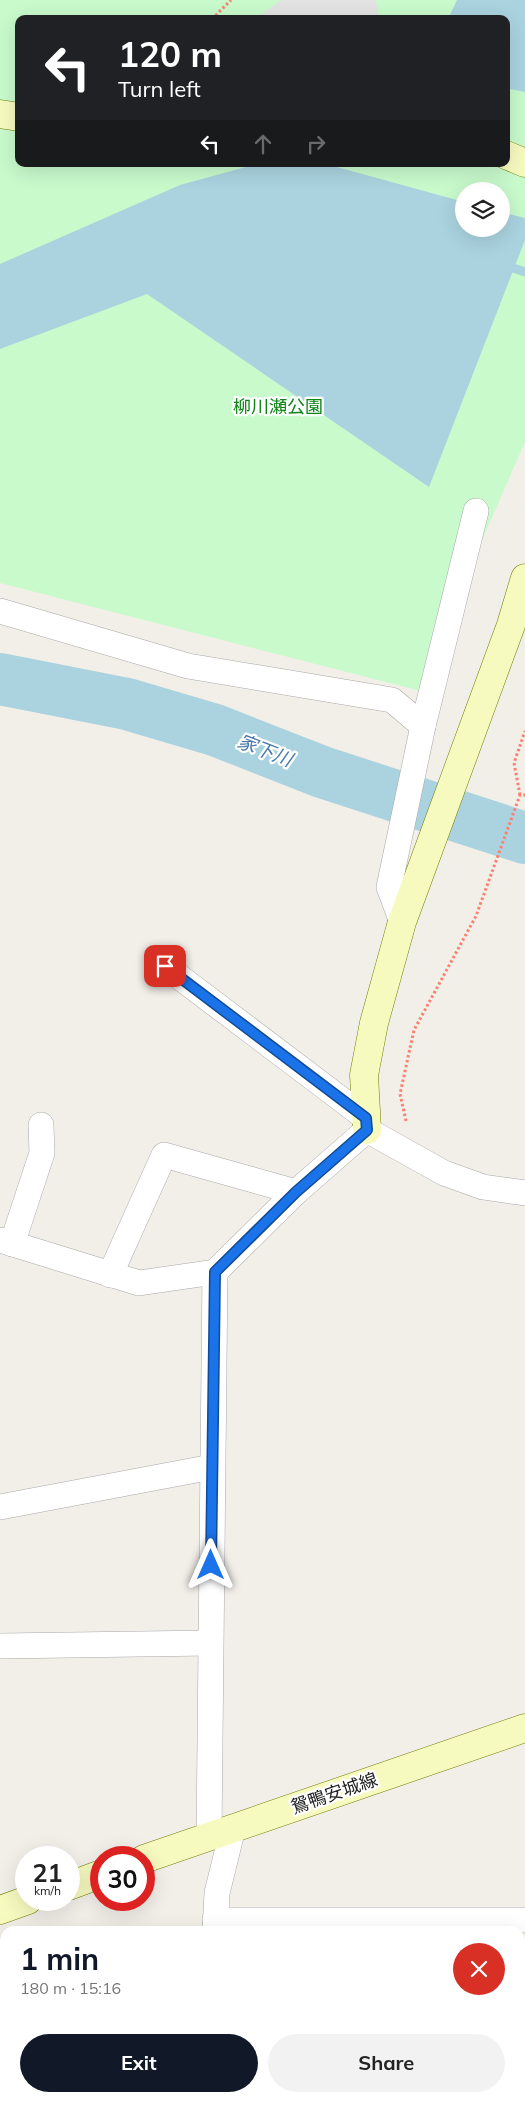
<!DOCTYPE html>
<html lang="en">
<head>
<meta charset="utf-8">
<style>
	:root { --surface:#fff; --page:#f2f2f2; --text:#222; --muted:#767676; --accent:#111827 }
	body { margin:0; font-family:Mulish,"Noto Sans JP",sans-serif; background:var(--page); color:var(--text); height:100vh; display:flex; flex-direction:column; font-size:19px; white-space:nowrap }
	* { box-sizing:border-box; margin:0 }
	p { font-size:16px; color:var(--muted) }
	.icon { flex:none; width:28px; height:28px; fill:none; stroke:currentColor; stroke-width:2; stroke-linecap:round; stroke-linejoin:round }
	.map { position:relative; flex:1; overflow:hidden }
	.details { position:absolute; left:0px; top:1926px; width:525px; height:176px; display:flex; flex-direction:column; background:var(--surface); border-radius:15px 15px 0 0; box-shadow:0 5px 20px #0002 }
	.details>* { flex:none }
	.hud { position:absolute; left:15px; top:15px; width:495px; height:152px; border-radius:10px; box-shadow:0 5px 20px #0002; background:#202124; color:#fff; overflow:hidden }
	.fabs { position:absolute; left:455px; top:182px; display:grid; gap:10px }
	.fabs a { display:grid; place-items:center; width:55px; height:55px; border-radius:50%; background:var(--surface); box-shadow:0 5px 20px #0002; font-size:25px }
	.speed { position:absolute; left:15px; top:1846px; display:flex; gap:10px; font-size:25px; font-weight:700; text-align:center }
	.speed>* { display:grid; place-content:center; width:65px; height:65px; border-radius:50%; background:var(--surface); box-shadow:0 5px 20px #0002; line-height:1 }
	.speed small { font-size:12px; font-weight:400 }
	.speed .limit { border:8px solid #d22; background:#fff; color:#111 }
	.pin { position:absolute; display:grid; place-items:center; width:42px; height:42px; color:#fff; margin:-21px; border-radius:10px; box-shadow:0 2px 8px #0006 }
	.me { position:absolute; width:55px; margin:-28px; rotate:0deg; stroke-linejoin:round; filter:drop-shadow(0 0 4px #0008) }
	.turn { display:flex; align-items:center; gap:18px; height:105px; padding:0 20px; font-size:22px }
	.turn .icon { width:65px; height:65px; stroke-width:2.5 }
	.turn b { display:block; font-size:35px; line-height:42px }
	.lanes { display:flex; align-items:center; height:48px; padding:0 20px; background:#0003; justify-content:center; gap:25px; direction:ltr }
	.lanes .off { opacity:.35 }
	.round { display:grid; place-items:center; flex:none; width:52px; height:52px; border-radius:26px; background:var(--page) }
	.overview { display:flex; align-items:center; justify-content:space-between; height:85px; padding:0 20px }
	h1 { font-size:30px; font-weight:700; line-height:38px; color:var(--accent) }
	.primary-button { display:flex; gap:10px; margin-top:auto; padding:10px 20px }
	.primary-button a { flex:1; height:58px; border-radius:30px; background:var(--accent); color:#fff; font-size:20px; font-weight:700; line-height:58px; text-align:center }
	.primary-button a+a { background:var(--page); color:var(--text) }
	.map>svg:first-child { display:block }
	.park { fill:#c8facc; fill-rule:evenodd }
	.parking { fill:#e2e2e2 }
	.water { fill:#aad3df }
	.lines { fill:none; stroke-linecap:round; stroke-linejoin:round }
	.stream { stroke:#aad3df; stroke-width:9 }
	.river { stroke:#aad3df; stroke-width:52 }
	.building { fill:#c7bfb8 }
	.street-casing { stroke:#a9a9a9; stroke-width:26 }
	.secondary-casing { stroke:#707d05; stroke-width:29 }
	.path { stroke:#fa8072; stroke-width:3; stroke-dasharray:2.5 2.5; stroke-linecap:butt }
	.street { stroke:#fff; stroke-width:25 }
	.secondary { stroke:#f7fabf; stroke-width:28 }
	.route-casing { stroke:#114b97; stroke-width:12 }
	.route { stroke:#1a73e8; stroke-width:9 }
	.labels { text-anchor:middle; dominant-baseline:central; stroke-width:4.5; stroke-linejoin:round; paint-order:stroke }
	.park-label { font-size:18px; fill:#0c8416; stroke:#fff }
	.street-label { font-size:18px; fill:#222; stroke:#fff }
	.water-label { font-size:19px; font-style:italic; fill:#4a7aab; stroke:#fff }
</style>
</head>
<body>
<div class="map">
<svg width="525" height="2102" viewBox="0 0 525 2102">
	<rect width="100%" height="100%" fill="#f2efe9"/>
	<path class="park" d="M0,0H525V442L455,602L421,691L0,583ZM19,19H506V164H19ZM464,191H501V229H464Z"/>
	<polygon class="parking" points="281,0 376,0 379,19 255,19"/>
	<g class="water">
		<polygon points="457,0 525,0 525,92 506,88 506,19 448,19"/>
		<polygon points="257,164 326,164 464,202 464,229 501,229 501,212 525,218 525,240 429,487 147,294 0,349 0,264 180,185"/>
	</g>
	<g class="lines">
		<polyline class="stream" points="504,265 525,272"/>
		<polyline class="river" points="0,679 127,704 215,730 322,772 525,838"/>
	</g>
	<g class="building">
		<rect x="520" y="1956" width="5" height="46"/>
		<rect x="520" y="2010" width="5" height="44"/>
	</g>
	<g class="lines">
		<g class="street-casing">
			<g id="street">
				<polyline points="0,611 188,666 392,700 423,726 389,887 402,922"/>
				<polyline points="423,726 476,511"/>
				<polyline points="165,966 366,1118"/>
				<polyline points="0,1240 139,1283 215,1272 296,1192 367,1130 444,1173 483,1187 525,1193"/>
				<polyline points="12,1244 42,1153 41,1125"/>
				<polyline points="110,1275 164,1155 296,1192"/>
				<polyline points="0,1507 212,1467"/>
				<polyline points="0,1646 210,1643"/>
				<polyline points="209,1836 215,1272"/>
				<polyline points="215,1920 525,1920"/>
				<polyline points="215,1931 217,1893 233,1828"/>
				<polyline points="520,2078 525,2078"/>
				<polyline points="216,2098 216,2102"/>
			</g>
		</g>
		<g class="secondary-casing">
			<g id="secondary">
				<polyline points="0,114 19,117"/>
				<polyline points="506,155 525,163"/>
				<polyline points="367,1130 364,1075 374,1023 402,922 511,625 525,578"/>
				<polyline points="144,1859 525,1728"/>
				<polyline points="69,1886 101,1874"/>
				<polyline points="0,1910 28,1900"/>
			</g>
		</g>
		<g class="path">
			<polyline points="212,19 231,0"/>
			<polyline points="520,795 514,763 525,731"/>
			<polyline points="406,1121 400,1094 414,1030 476,916 520,795 525,795"/>
		</g>
		<use href="#street" class="street"/>
		<use href="#secondary" class="secondary"/>
	</g>
	<g class="lines">
		<g class="route-casing">
			<polyline id="route" points="165,966 366,1118 367,1130 296,1192 215,1272 211,1565"/>
		</g>
		<use href="#route" class="route"/>
	</g>
	<g class="labels">
		<g class="park-label">
			<text x="278" y="406">柳川瀬公園</text>
		</g>
		<g class="street-label">
			<text transform="translate(334 1793) rotate(-19)">鴛鴨安城線</text>
		</g>
		<g class="water-label">
			<text transform="translate(265 750) rotate(21)">家下川</text>
		</g>
	</g>
</svg>
<div class="fabs">
<a><svg class="icon" aria-label="layers" viewBox="0 0 24 24"><path d="M12 4l9 5-9 5-9-5zM3 14l9 5 9-5"/></svg></a>
</div>
<div class="speed"><div>21<small>km/h</small></div><div class="limit">30</div></div>
<div class="pin" style="left:165px;top:966px;background:#d93025"><svg class="icon" aria-label="arrive" viewBox="0 0 24 24"><path d="M6 21V4h12l-3 4 3 4H6"/></svg></div>
<svg class="me" style="left:211px;top:1565px" viewBox="-20 -20 40 40"><path d="M0-17L14 15 0 8-14 15z" fill="#1a73e8" stroke="#fff" stroke-width="4"/></svg>
<div class="hud">
<div class="turn"><svg class="icon" aria-label="left" viewBox="0 0 24 24"><path d="M17 20v-9H6M10 6l-5 5 5 5"/></svg><div><b>120 m</b>Turn left</div></div>
<div class="lanes"><svg class="icon" aria-label="left" viewBox="0 0 24 24"><path d="M17 20v-9H6M10 6l-5 5 5 5"/></svg><svg class="icon off" aria-label="ahead" viewBox="0 0 24 24"><path d="M12 20V5M6 11l6-6 6 6"/></svg><svg class="icon off" aria-label="right" viewBox="0 0 24 24"><path d="M7 20v-9h11M14 6l5 5-5 5"/></svg></div>
</div>
<section class="details">
<div class="overview"><div><h1>1 min</h1><p>180 m · 15:16</p></div><a class="round" style="background:#d93025;color:#fff"><svg class="icon" aria-label="close" viewBox="0 0 24 24"><path d="M6 6l12 12M18 6L6 18"/></svg></a></div>
<div class="primary-button"><a>Exit</a><a>Share</a></div>
</section>
</div>
</body>
</html>
